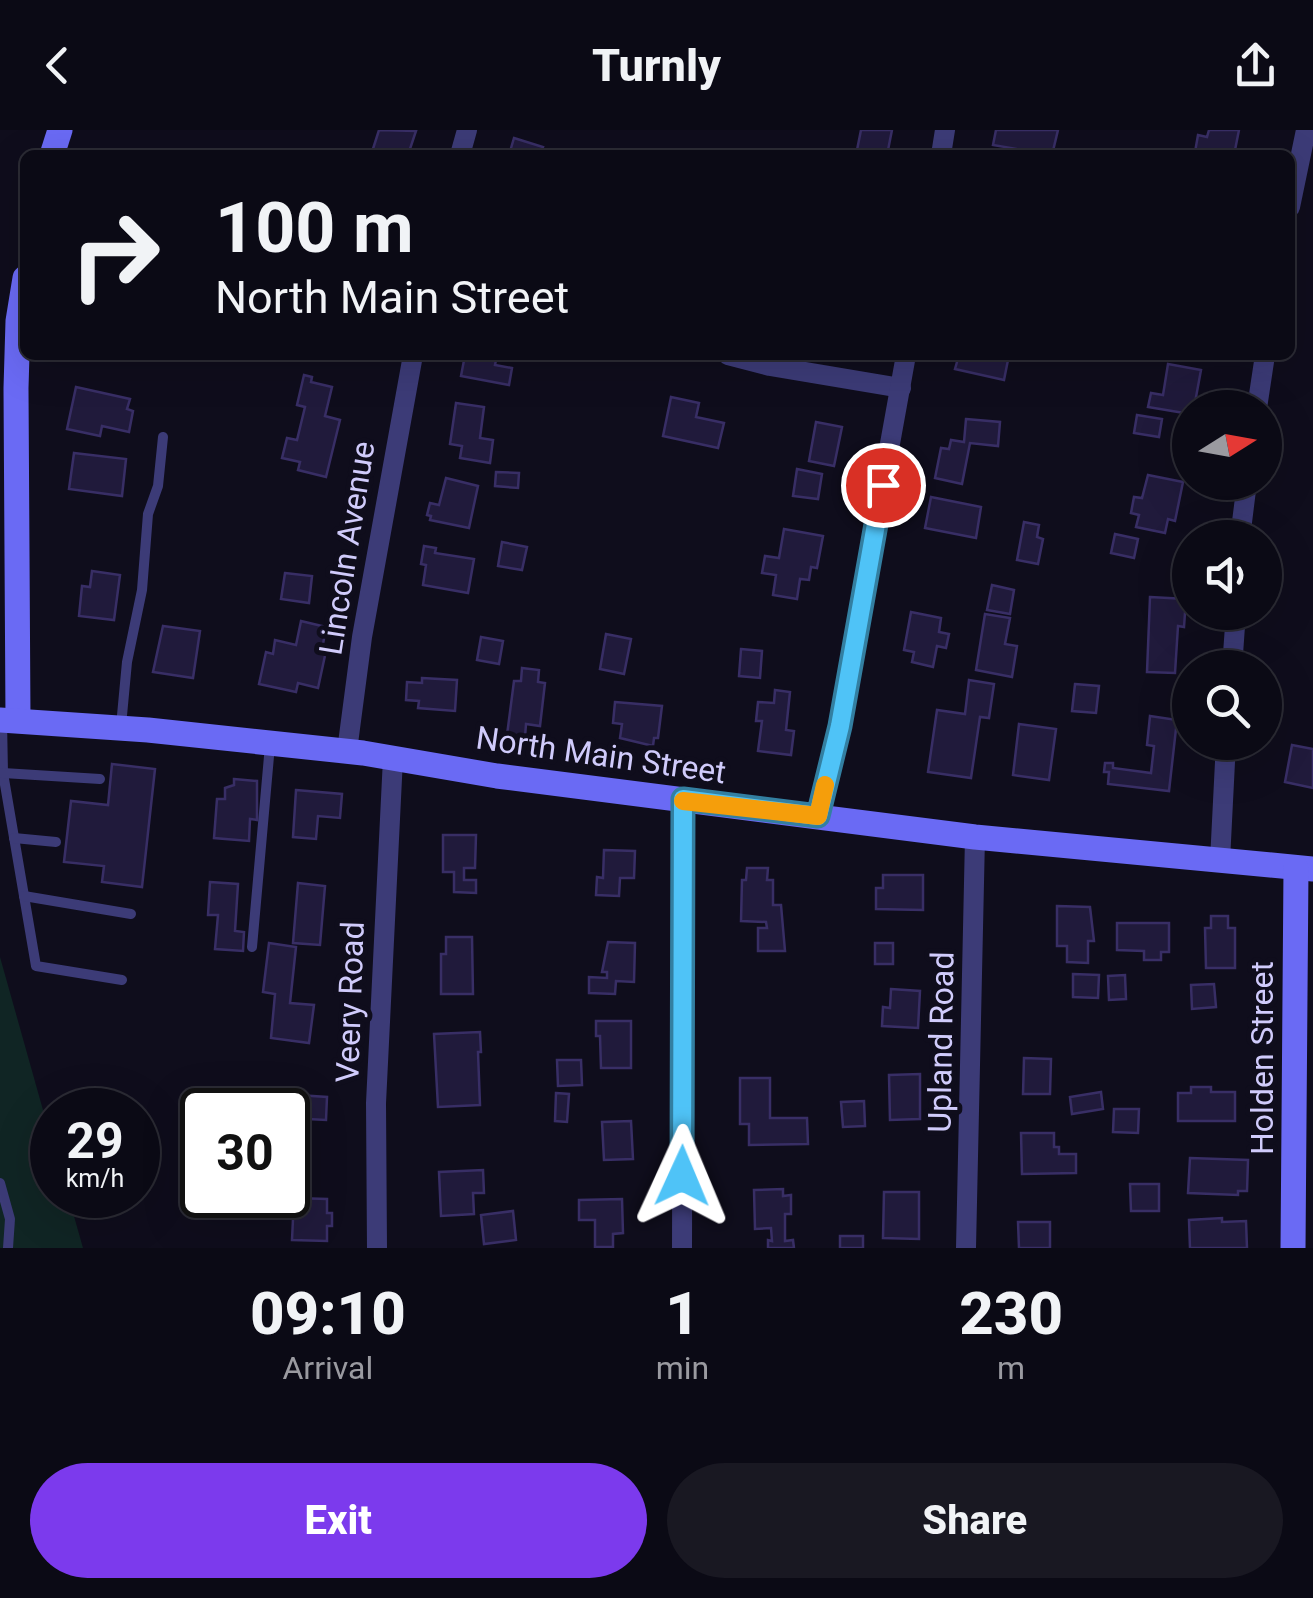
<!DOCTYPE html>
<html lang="en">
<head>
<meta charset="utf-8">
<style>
	:root { --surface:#0b0a15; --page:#191822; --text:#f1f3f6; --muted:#9a9aa0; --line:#2b2b34; --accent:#7c3aed }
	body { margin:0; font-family:Roboto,sans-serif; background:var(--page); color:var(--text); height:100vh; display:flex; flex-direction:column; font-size:38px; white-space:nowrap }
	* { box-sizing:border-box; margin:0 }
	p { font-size:32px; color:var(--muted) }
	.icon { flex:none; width:55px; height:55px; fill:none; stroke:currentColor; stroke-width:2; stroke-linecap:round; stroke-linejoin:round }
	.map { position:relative; height:1118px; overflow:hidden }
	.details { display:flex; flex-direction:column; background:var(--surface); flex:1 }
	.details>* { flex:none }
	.guide { position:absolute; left:20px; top:20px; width:1275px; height:210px; border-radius:15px; box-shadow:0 10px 40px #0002,0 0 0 2px var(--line); background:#0b0a15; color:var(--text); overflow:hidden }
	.needle { width:65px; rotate:79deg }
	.tools { position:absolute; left:1172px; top:260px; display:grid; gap:20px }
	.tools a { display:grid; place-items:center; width:110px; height:110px; border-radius:50%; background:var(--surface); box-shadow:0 10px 40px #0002,0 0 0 2px var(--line); font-size:50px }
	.speed { position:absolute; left:30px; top:958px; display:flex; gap:20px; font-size:50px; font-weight:700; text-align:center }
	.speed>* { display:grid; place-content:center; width:130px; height:130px; border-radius:50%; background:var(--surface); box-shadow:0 10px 40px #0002,0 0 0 2px var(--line); line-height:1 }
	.speed small { font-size:25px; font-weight:400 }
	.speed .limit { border:5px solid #111; border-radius:15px; background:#fff; color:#111 }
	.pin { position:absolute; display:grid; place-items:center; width:85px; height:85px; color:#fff; margin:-42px; border:5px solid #fff; border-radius:50%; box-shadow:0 2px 10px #0007 }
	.me { position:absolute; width:110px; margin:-55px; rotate:1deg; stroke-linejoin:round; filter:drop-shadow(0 0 8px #0008) }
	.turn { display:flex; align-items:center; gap:35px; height:210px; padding:0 30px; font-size:45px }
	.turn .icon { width:130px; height:130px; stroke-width:2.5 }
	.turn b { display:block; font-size:70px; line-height:85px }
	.eta { display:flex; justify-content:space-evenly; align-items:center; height:170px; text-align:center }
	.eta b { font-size:60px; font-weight:800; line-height:70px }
	.button { display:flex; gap:20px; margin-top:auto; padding:20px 30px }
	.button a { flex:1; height:115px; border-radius:60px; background:var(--accent); color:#fff; font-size:40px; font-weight:800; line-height:115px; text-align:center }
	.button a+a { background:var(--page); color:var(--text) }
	header { display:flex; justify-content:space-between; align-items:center; height:130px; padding:0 30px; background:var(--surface); font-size:45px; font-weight:800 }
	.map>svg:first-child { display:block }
	.green { fill:#102524 }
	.building { fill:#201a3b; stroke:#382e65; stroke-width:2.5 }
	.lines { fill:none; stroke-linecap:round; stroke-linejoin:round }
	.service { stroke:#3c3b77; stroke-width:10 }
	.minor { stroke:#3c3b77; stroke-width:20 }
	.secondary { stroke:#6a6af4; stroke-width:25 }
	.route-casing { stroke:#337fa1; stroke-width:25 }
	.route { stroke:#4fc3f7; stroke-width:18 }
	.slow { stroke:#f59e0b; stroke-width:18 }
	.labels { text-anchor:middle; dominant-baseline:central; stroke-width:10; stroke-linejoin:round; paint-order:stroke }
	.street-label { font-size:32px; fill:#d0cbfb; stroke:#0f0d1c }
</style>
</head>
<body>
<header><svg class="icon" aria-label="back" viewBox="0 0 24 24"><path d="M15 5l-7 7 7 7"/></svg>Turnly<svg class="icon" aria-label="share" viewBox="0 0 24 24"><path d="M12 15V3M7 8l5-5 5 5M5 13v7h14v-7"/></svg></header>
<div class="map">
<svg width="1313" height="1118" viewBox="0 0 1313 1118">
	<rect width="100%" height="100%" fill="#0f0d1c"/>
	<polygon class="green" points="0,827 52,1012 52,1065 68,1065 83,1118 0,1118"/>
	<g class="building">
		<polygon points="379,0 416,1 408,25 372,22"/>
		<polygon points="861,0 892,0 887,25 856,25"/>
		<polygon points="996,0 1058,0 1052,25 993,15"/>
		<polygon points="1209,0 1239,0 1234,25 1195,22 1198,5 1207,7"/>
		<polygon points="514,8 543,17 540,25 509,25"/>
		<polygon points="465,225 497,225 495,235 512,238 509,255 461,246"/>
		<polygon points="959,225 1009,225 1004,250 955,239"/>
		<polygon points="1168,234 1201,240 1194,278 1190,278 1190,284 1148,277 1151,263 1163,265"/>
		<polygon points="304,245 312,247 311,252 332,257 325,286 340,290 326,347 298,340 300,332 282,328 287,308 297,310 305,277 297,275"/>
		<polygon points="76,257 130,269 127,279 133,281 129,302 102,296 100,306 67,299"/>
		<polygon points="671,267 699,273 696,287 724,293 718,318 663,306"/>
		<polygon points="456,273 484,277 480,308 493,310 490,333 460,328 462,316 450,314"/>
		<polygon points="1137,285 1162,289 1159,307 1134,303"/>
		<polygon points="966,289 1000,292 998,316 970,313 962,354 935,348 941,318 949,319 951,310 964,312"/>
		<polygon points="816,292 842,297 834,336 809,331"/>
		<polygon points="74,323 126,329 122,366 69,359"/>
		<polygon points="797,339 822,344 818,369 793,366"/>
		<polygon points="496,342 519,343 518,358 495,356"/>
		<polygon points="1148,345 1183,352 1175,391 1168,389 1165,403 1136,397 1139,385 1131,383 1134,367 1142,368"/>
		<polygon points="446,348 478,356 469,398 430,390 431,386 427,385 430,373 439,375"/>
		<polygon points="931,367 981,377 976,408 925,398"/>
		<polygon points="1024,392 1039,395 1037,407 1043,409 1038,434 1017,430"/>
		<polygon points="784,399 823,406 817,438 811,437 809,450 800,449 797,469 773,465 776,445 762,443 765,426 779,428"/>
		<polygon points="1115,404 1138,409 1134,428 1111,423"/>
		<polygon points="502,412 527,417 522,440 498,436"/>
		<polygon points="424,416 436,418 435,423 474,429 468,463 423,455 426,435 421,434"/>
		<polygon points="92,441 120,445 114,490 79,486 82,456 90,457"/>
		<polygon points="285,443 312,446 309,473 281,469"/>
		<polygon points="992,455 1014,460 1010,484 987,480"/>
		<polygon points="1150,467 1186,469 1184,497 1178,496 1175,543 1147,542"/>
		<polygon points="911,482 941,488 939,502 949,504 946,518 937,516 933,537 912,532 914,522 904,520"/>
		<polygon points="985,484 1010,488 1005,514 1017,516 1012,547 976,540"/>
		<polygon points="301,491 326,497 322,520 326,521 318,558 298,553 296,562 259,554 266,522 273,524 275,510 296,515"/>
		<polygon points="163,496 200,501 193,548 153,542"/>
		<polygon points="606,504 631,509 624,544 600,539"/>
		<polygon points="481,507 503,511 499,534 477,530"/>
		<polygon points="741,519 762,521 760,548 739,546"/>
		<polygon points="522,538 539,540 538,552 545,553 540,596 526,594 525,607 507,605 514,551 521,551"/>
		<polygon points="422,548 457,550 455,581 418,578 419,571 406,570 407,552 422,553"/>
		<polygon points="969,550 994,554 989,588 980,587 971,648 928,642 937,580 965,584"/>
		<polygon points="1075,554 1099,556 1096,583 1072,581"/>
		<polygon points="775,560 790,562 786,600 794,601 791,625 758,621 762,591 756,591 758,572 774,573"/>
		<polygon points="615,572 662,576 658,608 654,608 653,616 620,608 622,594 613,593"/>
		<polygon points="1150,586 1177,590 1169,661 1108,654 1109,642 1104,642 1105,633 1113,633 1113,638 1151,643 1154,616 1147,615"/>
		<polygon points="1019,594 1056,599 1049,650 1013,645"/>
		<polygon points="1292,615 1313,619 1313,658 1285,652"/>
		<polygon points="112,634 155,639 142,757 102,752 104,736 64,732 71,671 108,675"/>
		<polygon points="234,649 257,651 257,690 250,689 249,711 214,708 217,669 225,669 225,658 234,655"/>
		<polygon points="296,660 342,664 340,688 318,686 316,709 293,707"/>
		<polygon points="443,705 476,705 475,738 464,738 464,750 476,750 476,763 454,762 454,742 443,742"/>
		<polygon points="604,720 635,721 634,748 620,748 619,766 596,765 597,747 603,748"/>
		<polygon points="747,738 768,738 767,750 773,750 773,775 781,775 785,821 758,821 758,798 767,798 766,792 741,791 742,750 746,750"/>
		<polygon points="883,745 923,745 923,780 876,779 876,758 883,758"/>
		<polygon points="210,752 238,754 235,801 244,802 243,821 215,819 218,785 208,785"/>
		<polygon points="298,753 325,756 320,815 293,813"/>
		<polygon points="1057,776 1090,777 1094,811 1088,811 1088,833 1067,832 1067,816 1057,816"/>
		<polygon points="1211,786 1228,786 1228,798 1235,798 1235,838 1206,838 1205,798 1211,798"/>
		<polygon points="1117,793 1169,793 1169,822 1161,822 1161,830 1144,830 1144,821 1117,820"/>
		<polygon points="446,807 472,807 473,864 441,864 441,824 446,824"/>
		<polygon points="608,812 635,813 634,852 616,851 615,864 589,863 589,847 607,848 607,842 602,842"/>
		<polygon points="269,813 296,817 290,873 314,875 309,913 271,908 275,864 263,862"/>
		<rect x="875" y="813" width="18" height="21"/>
		<polygon points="1073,844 1099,845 1098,868 1073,867"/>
		<polygon points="1125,845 1126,869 1109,870 1108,846"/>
		<polygon points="1214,854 1216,877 1192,879 1191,855"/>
		<polygon points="891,859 920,861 918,898 882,896 883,877 890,878"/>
		<polygon points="596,891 631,891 631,938 601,938 600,906 596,906"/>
		<polygon points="480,902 481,922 478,922 480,975 438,977 434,904"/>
		<polygon points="1024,928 1051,929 1050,964 1023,964"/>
		<polygon points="557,930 581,930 582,955 558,956"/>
		<polygon points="920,944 920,989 890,990 889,945"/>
		<polygon points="740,948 770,948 770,988 807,988 808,1014 749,1015 749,994 740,994"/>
		<polygon points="1191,957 1211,957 1211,962 1235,962 1235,991 1178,991 1178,963 1191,963"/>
		<polygon points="1101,962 1103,979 1072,984 1070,967"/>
		<polygon points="267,963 327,967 326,990 288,988 288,980 266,980"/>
		<polygon points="556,963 569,964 567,992 555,991"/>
		<polygon points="864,971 865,996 843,997 841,972"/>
		<polygon points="1114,979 1139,979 1138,1003 1113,1002"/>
		<polygon points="631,991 633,1029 604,1030 602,992"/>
		<polygon points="1021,1003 1054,1003 1054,1017 1059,1017 1059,1024 1076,1024 1076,1043 1022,1044"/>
		<polygon points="1190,1028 1248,1030 1247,1061 1238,1061 1238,1065 1188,1063"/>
		<polygon points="483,1040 484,1063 473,1063 474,1084 441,1086 439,1042"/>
		<polygon points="1130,1054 1159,1054 1159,1081 1131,1081"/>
		<polygon points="783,1059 783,1066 791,1065 791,1084 785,1084 785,1111 793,1110 794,1118 768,1118 768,1110 772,1111 771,1098 755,1099 754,1060"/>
		<polygon points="884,1062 919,1062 919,1109 883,1108"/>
		<polygon points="294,1068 327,1069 327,1083 332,1083 332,1096 327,1096 327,1111 292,1110"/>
		<polygon points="622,1069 623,1103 613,1104 613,1117 595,1117 595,1090 579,1090 579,1070"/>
		<polygon points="513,1081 516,1110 484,1114 481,1085"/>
		<polygon points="1222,1088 1222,1092 1246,1091 1247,1118 1190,1118 1189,1090"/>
		<polygon points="1018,1092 1050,1092 1050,1118 1019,1118"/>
		<rect x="840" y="1106" width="23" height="12"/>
	</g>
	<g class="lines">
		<g class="service">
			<polyline points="2,590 3,643 36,836 122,850"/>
			<polyline points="121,596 127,532 142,460 148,384 158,356 163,307"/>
			<polyline points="3,643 100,649"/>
			<polyline points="14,708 56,712"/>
			<polyline points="24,766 131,784"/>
			<polyline points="252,817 270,615"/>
			<polyline points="0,1053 10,1089 8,1118"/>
		</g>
		<g class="minor">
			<polyline points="460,25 467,0"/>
			<polyline points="941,25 945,0"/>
			<polyline points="1290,77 1306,0"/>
			<polyline points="728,225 770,236 901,258"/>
			<polyline points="1257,278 1265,225"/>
			<polyline points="1240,408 1247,352"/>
			<polyline points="1232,538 1236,482"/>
			<polyline points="347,621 362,507 413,225"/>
			<polyline points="818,686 839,596 906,225"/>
			<polyline points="1220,731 1226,612"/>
			<polyline points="377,1118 376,973 393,628"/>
			<polyline points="682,1118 683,669"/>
			<polyline points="966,1118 975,707"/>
		</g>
		<g class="secondary">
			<polyline points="52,25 60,0"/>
			<polyline points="18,589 16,258 18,191 25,148"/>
			<polyline points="0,590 148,600 363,623 497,646 975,707 1313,739"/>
			<polyline points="1293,1118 1296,738"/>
		</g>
	</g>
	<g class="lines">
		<g class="route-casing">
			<polyline id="route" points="682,1046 683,669 818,686 840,596 883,355"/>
		</g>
		<use href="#route" class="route"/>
		<polyline class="slow" points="683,671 818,686 825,655"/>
	</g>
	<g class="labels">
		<g class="street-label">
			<text transform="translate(347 418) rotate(-81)">Lincoln Avenue</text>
			<text transform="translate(601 625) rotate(8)">North Main Street</text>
			<text transform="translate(350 872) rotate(-88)">Veery Road</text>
			<text transform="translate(941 912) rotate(-89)">Upland Road</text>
			<text transform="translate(1262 928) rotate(-90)">Holden Street</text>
		</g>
	</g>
</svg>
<div class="tools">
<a><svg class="needle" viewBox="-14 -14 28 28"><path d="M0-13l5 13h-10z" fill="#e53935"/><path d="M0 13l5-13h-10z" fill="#9a9aa0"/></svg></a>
<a><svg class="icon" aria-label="sound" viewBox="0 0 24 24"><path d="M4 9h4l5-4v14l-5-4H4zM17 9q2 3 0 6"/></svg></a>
<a><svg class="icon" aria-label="search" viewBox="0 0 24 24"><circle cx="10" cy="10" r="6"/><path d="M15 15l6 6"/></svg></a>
</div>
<div class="speed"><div>29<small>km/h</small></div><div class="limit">30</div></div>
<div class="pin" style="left:883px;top:355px;background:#d93025"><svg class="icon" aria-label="arrive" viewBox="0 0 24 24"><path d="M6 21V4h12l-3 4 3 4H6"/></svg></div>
<svg class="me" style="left:682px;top:1046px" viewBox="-20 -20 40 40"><path d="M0-17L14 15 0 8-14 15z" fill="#4fc3f7" stroke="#fff" stroke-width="4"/></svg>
<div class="guide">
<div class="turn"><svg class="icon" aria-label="right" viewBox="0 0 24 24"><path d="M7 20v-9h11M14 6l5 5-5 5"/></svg><div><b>100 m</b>North Main Street</div></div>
</div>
</div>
<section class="details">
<div class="eta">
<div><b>09:10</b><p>Arrival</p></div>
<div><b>1</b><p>min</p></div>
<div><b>230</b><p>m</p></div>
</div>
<div class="button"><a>Exit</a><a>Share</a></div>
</section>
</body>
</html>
